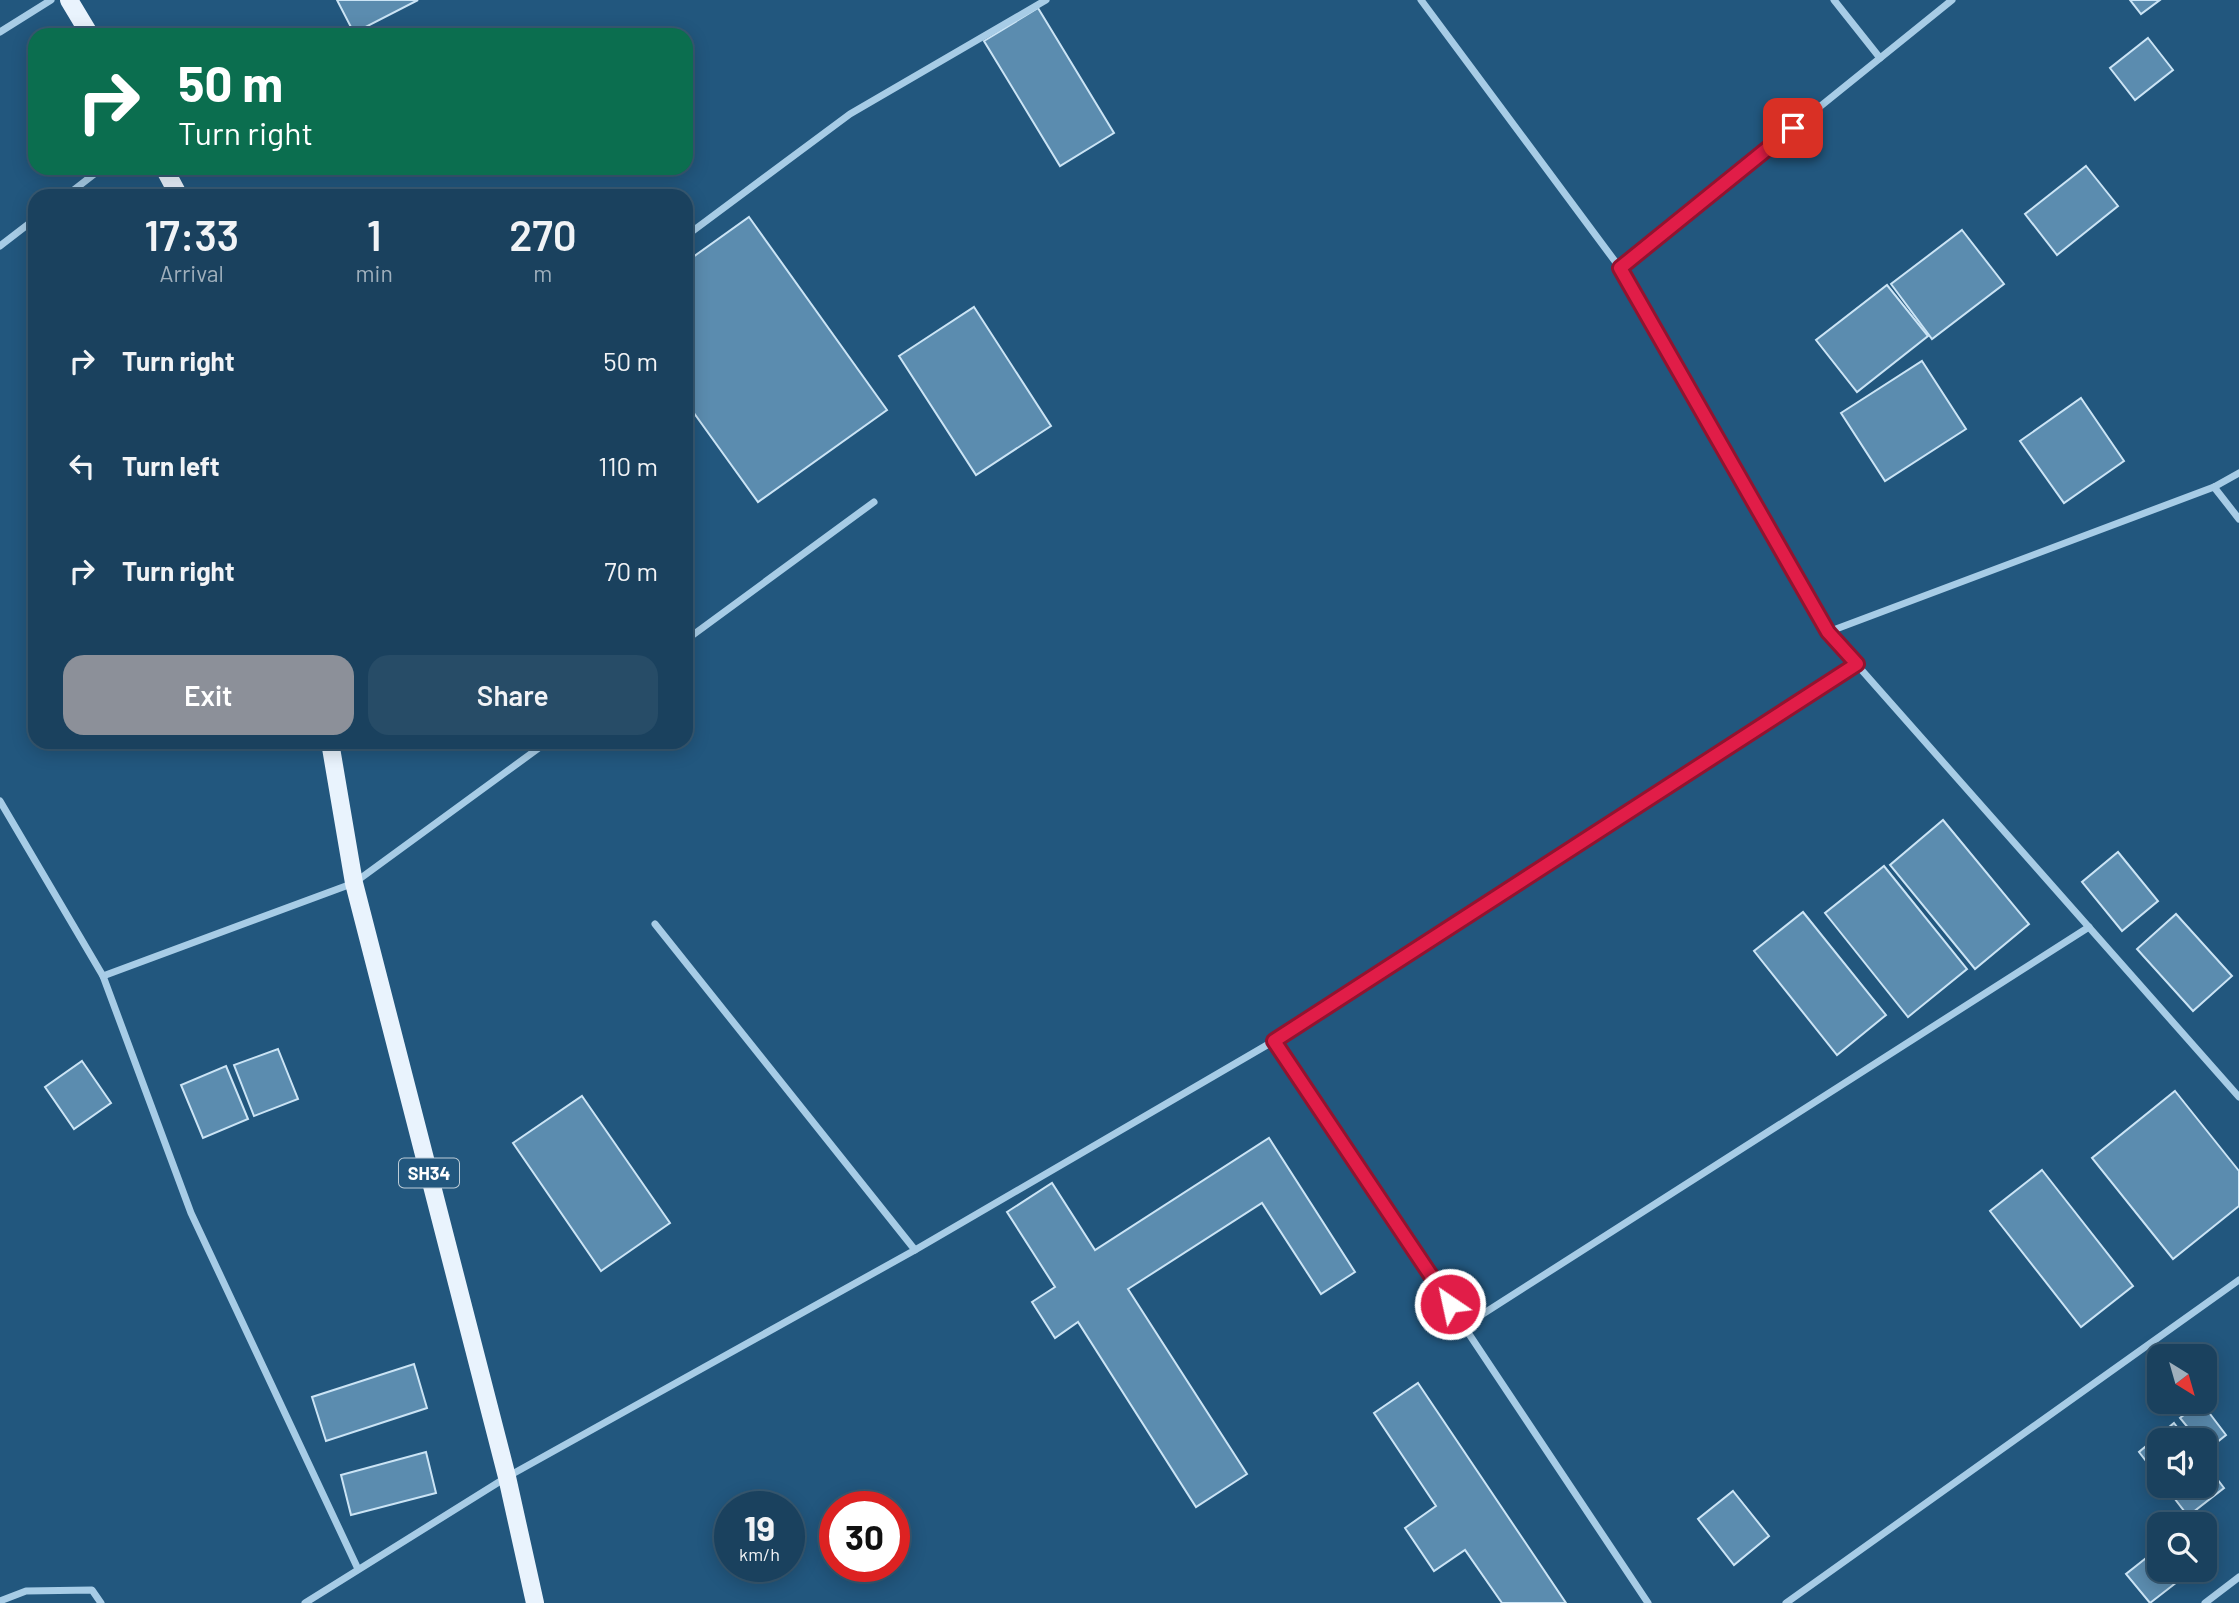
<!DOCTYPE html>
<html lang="en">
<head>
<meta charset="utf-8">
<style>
	:root { --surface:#1a415e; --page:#274c67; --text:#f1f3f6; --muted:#9fafbc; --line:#385a73; --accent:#8c9099 }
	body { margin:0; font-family:Barlow,sans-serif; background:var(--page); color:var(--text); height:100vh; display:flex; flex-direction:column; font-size:26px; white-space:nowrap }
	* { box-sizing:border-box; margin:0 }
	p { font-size:23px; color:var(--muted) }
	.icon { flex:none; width:38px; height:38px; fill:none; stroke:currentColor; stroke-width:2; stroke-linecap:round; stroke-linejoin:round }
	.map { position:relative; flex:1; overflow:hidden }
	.side { position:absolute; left:28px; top:189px; width:665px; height:560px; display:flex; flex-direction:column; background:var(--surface); border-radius:21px; box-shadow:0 4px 18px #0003,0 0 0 2px var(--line) }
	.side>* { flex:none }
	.guide { position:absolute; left:28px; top:28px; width:665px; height:147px; border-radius:21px; box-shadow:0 4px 18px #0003,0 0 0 2px var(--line); background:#0b6e4f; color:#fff; overflow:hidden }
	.needle { width:46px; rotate:143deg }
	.tools { position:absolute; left:2147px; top:1344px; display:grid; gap:14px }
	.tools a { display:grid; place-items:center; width:70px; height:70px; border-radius:14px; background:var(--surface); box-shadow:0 4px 18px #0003,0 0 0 2px var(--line); font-size:35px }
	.speed { position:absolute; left:714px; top:1491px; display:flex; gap:14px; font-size:35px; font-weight:700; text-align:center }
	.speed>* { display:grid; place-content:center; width:91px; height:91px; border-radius:50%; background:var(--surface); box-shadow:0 4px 18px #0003,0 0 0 2px var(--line); line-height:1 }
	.speed small { font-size:18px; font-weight:400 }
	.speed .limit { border:10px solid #d22; background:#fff; color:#111 }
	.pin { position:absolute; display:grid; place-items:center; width:60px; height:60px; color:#fff; margin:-30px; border-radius:14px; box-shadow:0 4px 10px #0006 }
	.me { position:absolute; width:77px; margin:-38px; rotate:326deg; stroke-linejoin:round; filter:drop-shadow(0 0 5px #0008) }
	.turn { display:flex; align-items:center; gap:24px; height:147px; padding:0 35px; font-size:32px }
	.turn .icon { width:91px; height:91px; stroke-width:2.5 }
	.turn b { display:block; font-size:49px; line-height:60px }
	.eta { display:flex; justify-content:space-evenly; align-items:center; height:119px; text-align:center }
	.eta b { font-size:42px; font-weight:600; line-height:49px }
	.action { display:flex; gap:14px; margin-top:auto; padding:14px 35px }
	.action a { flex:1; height:80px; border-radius:21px; background:var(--accent); color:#fff; font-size:28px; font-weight:600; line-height:80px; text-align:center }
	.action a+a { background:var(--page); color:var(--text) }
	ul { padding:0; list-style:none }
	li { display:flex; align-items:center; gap:21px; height:105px; padding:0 35px }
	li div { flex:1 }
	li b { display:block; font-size:26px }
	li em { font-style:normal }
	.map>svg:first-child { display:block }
	.building { fill:#5b8caf; stroke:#cbe4f5; stroke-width:2 }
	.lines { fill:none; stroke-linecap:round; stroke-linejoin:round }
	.street { stroke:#a7cce6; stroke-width:7 }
	.primary { stroke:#e9f3fd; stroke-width:18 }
	.route-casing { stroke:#92132f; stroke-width:18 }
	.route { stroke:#e11d48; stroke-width:12 }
	.labels { text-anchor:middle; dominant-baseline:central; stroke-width:6; stroke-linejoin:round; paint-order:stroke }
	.shield { fill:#22577e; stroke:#bdcdd8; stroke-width:2 }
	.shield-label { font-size:18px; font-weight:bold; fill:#fff }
</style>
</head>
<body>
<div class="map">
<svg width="2239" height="1603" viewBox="0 0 2239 1603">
	<rect width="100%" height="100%" fill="#22577e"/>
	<g class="building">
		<polygon points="337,0 418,0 354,33"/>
		<polygon points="2130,0 2160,0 2141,14"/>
		<polygon points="1038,8 1114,133 1060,166 984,41"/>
		<polygon points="2148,38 2173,70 2135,100 2110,68"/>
		<polygon points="2086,166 2118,206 2057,255 2025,214"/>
		<polygon points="749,217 887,410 758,502 686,402 686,262"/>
		<polygon points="1962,230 2004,284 1932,339 1891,284"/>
		<polygon points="1887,285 1928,336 1857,392 1816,340"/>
		<polygon points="974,307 1051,426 976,475 899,356"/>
		<polygon points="1922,361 1966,429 1885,481 1841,413"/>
		<polygon points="2081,398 2124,461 2064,503 2020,441"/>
		<polygon points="1943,820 2029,924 1975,969 1890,865"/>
		<polygon points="2118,852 2158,901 2122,931 2082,882"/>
		<polygon points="1884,866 1967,969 1908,1017 1825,913"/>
		<polygon points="1803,912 1886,1015 1837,1055 1754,951"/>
		<polygon points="2176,914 2232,976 2193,1011 2137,949"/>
		<polygon points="278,1049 298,1099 254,1116 234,1065"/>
		<polygon points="82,1061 111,1103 74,1129 45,1087"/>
		<polygon points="226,1066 248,1119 203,1138 181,1085"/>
		<polygon points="2175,1091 2239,1171 2239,1206 2173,1259 2092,1158"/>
		<polygon points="582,1096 670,1223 601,1271 513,1143"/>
		<polygon points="1269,1138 1355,1272 1321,1294 1262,1203 1128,1289 1247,1474 1196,1507 1078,1322 1055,1338 1032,1302 1055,1287 1007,1212 1052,1183 1095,1250"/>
		<polygon points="2042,1170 2133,1286 2081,1327 1990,1211"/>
		<polygon points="414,1364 427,1408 326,1441 312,1397"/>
		<polygon points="1418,1383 1566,1603 1502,1603 1465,1550 1434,1571 1405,1528 1436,1506 1374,1413"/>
		<polygon points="2201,1402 2226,1435 2206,1451 2205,1440 2198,1440 2180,1418"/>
		<polygon points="2174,1423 2187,1440 2160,1440 2160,1479 2139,1452"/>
		<polygon points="426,1452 436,1493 351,1515 341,1475"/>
		<polygon points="2205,1463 2224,1488 2188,1516 2165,1486 2205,1486"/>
		<polygon points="1733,1491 1769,1536 1734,1565 1698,1519"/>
		<polygon points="2160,1547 2160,1570 2188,1570 2190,1572 2150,1603 2126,1574"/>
	</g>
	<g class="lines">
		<g class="street">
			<polyline points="1421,0 1620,268 1828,632 2239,1097"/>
			<polyline points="1834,0 1880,58"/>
			<polyline points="0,32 51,0"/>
			<polyline points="66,196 102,168"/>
			<polyline points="686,236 850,114 1046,0"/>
			<polyline points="0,246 35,219"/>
			<polyline points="1620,268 1952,0"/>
			<polyline points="2214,487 2239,519"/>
			<polyline points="1828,632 2214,487 2239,473"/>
			<polyline points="686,640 874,502"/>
			<polyline points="0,801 103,976 191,1213 358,1569"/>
			<polyline points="103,976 354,883 547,742"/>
			<polyline points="915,1250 1274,1041"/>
			<polyline points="1464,1326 2089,927"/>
			<polyline points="0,1601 26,1591 92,1590 101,1603"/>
			<polyline points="305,1603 507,1477 915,1250 655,924"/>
			<polyline points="1648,1603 1274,1041 1857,664"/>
			<polyline points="1786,1603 2239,1280"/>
			<polyline points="2205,1603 2239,1577"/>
		</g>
		<g class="primary">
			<polyline points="69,0 90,35"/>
			<polyline points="164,168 179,196"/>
			<polyline points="330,742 354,883 507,1477 535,1603"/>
		</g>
	</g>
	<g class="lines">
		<g class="route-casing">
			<polyline id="route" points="1450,1304 1274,1041 1857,664 1828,632 1620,268 1793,128"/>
		</g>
		<use href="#route" class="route"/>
	</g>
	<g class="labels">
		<rect class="shield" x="399" y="1158.5" width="60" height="29" rx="5"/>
		<g class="shield-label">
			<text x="429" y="1173">SH34</text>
		</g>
	</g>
</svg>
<div class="tools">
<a><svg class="needle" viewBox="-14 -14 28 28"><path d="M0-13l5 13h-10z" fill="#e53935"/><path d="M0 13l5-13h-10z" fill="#9fafbc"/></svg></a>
<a><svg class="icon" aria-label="sound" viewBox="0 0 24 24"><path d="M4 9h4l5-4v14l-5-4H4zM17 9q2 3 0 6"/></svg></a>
<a><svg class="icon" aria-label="search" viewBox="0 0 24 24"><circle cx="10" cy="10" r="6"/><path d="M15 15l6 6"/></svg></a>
</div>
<div class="speed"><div>19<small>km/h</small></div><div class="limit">30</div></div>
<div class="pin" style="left:1793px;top:128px;background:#d93025"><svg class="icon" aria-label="arrive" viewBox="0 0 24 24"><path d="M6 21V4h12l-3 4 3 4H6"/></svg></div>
<svg class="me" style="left:1450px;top:1304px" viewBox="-20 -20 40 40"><circle r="17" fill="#e11d48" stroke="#fff" stroke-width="3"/><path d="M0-11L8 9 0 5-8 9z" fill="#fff"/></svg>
<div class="guide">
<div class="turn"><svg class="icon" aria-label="right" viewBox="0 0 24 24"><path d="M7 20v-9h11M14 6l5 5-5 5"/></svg><div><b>50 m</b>Turn right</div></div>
</div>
<section class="side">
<div class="eta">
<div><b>17:33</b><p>Arrival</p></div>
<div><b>1</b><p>min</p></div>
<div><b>270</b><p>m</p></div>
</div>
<ul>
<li><svg class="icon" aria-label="right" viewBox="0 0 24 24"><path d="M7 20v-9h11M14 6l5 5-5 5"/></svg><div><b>Turn right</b></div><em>50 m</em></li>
<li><svg class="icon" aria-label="left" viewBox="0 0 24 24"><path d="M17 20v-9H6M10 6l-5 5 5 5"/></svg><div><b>Turn left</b></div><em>110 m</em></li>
<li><svg class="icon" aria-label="right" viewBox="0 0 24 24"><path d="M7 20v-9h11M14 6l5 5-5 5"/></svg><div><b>Turn right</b></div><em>70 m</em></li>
</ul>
<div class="action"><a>Exit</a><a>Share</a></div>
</section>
</div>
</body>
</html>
